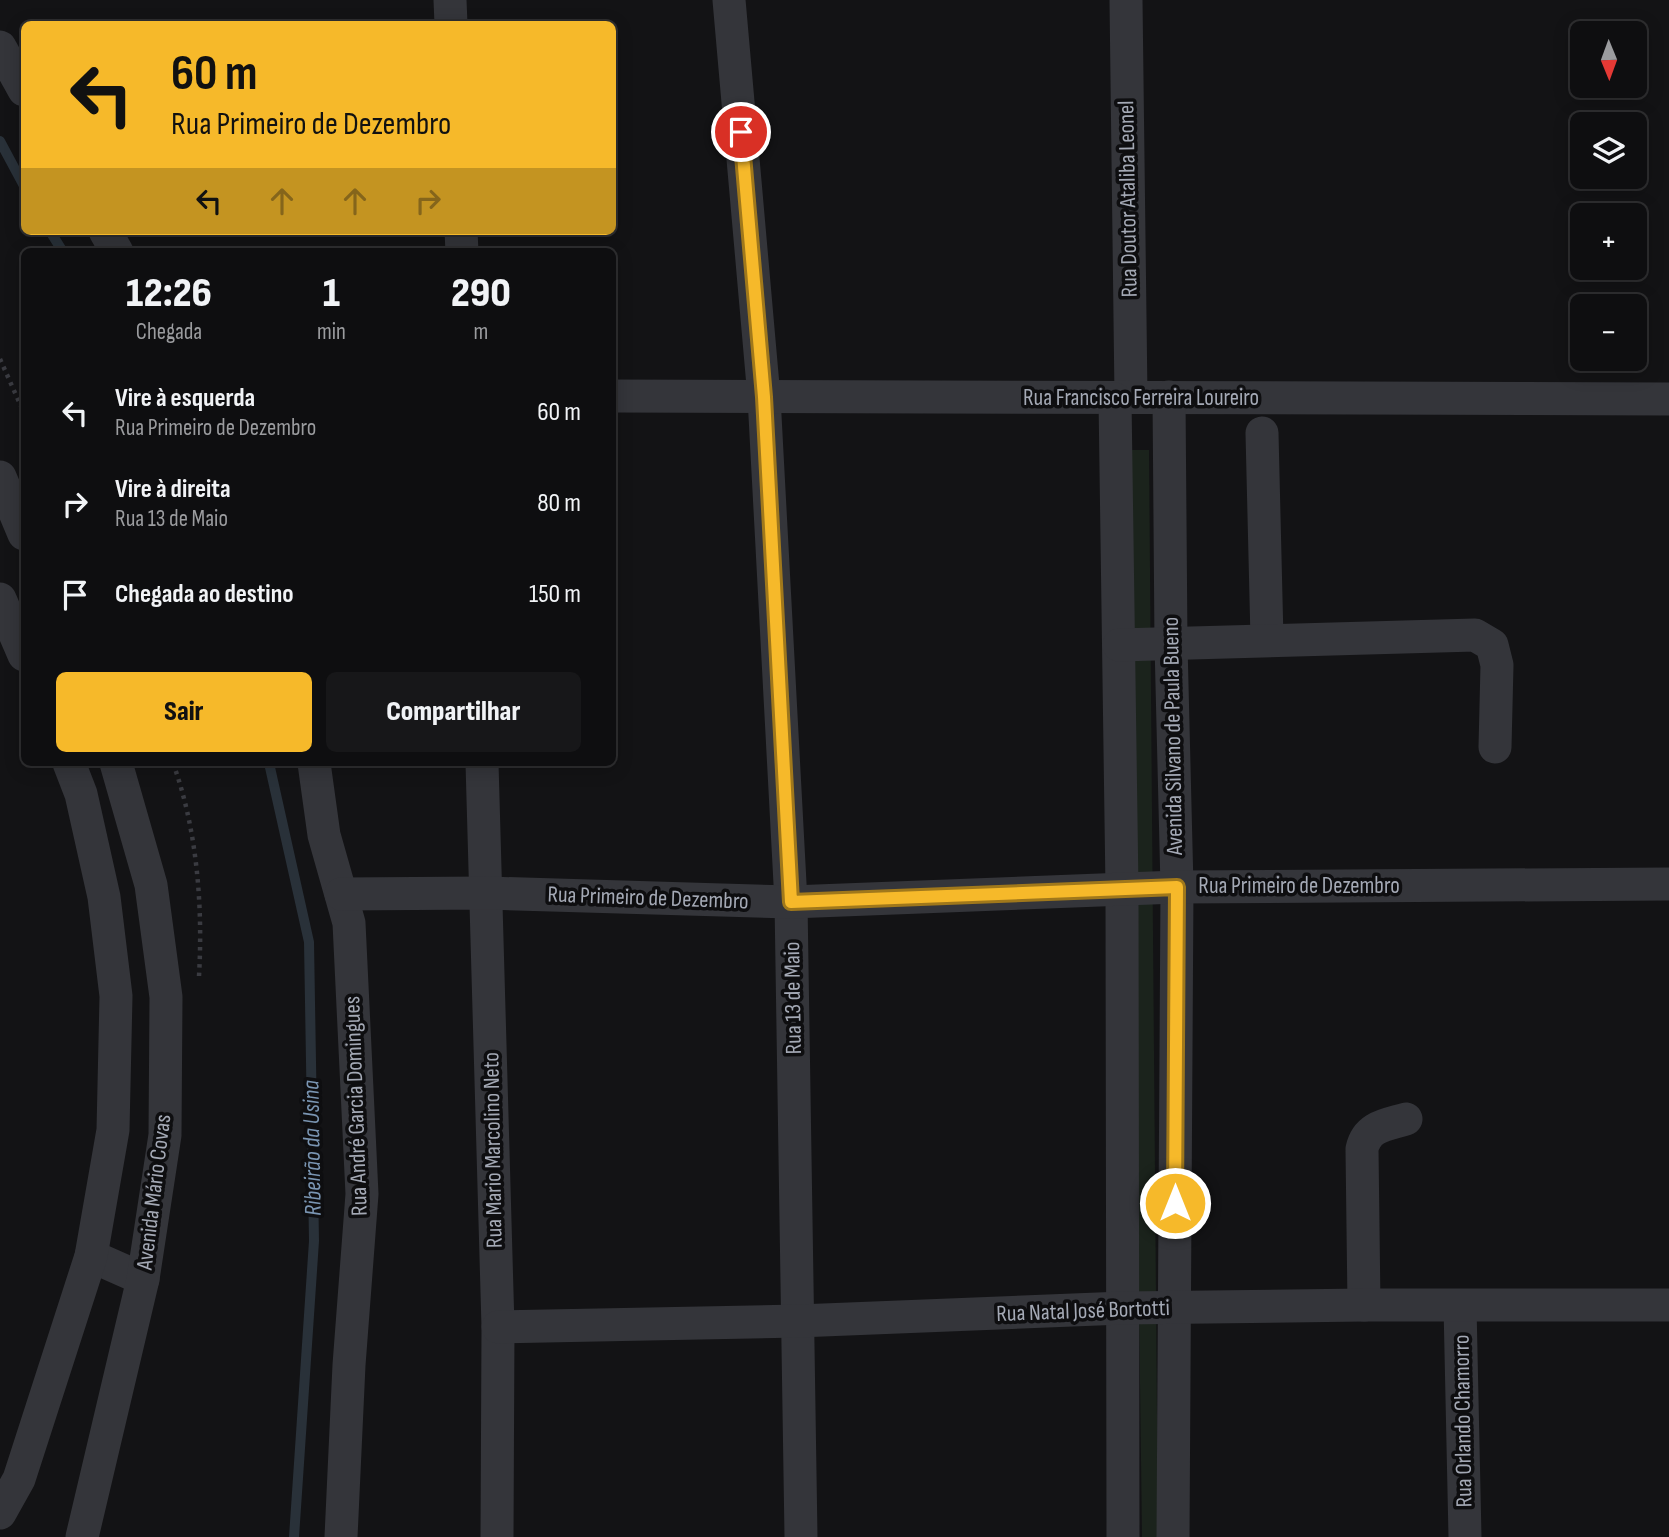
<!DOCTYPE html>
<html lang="pt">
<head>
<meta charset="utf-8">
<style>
	:root { --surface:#0e0e10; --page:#171719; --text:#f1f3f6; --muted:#9b9c9f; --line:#2e2e30; --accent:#f6b92a }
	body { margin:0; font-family:"Sofia Sans Condensed",sans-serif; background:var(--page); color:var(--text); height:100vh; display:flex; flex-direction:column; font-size:26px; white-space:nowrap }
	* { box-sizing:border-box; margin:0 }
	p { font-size:23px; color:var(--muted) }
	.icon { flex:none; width:38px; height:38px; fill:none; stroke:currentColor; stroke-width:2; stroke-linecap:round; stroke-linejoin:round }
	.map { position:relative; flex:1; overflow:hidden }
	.details { position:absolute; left:21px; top:248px; width:595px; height:518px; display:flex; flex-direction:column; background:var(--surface); border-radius:10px; box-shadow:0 4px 18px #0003,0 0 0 2px var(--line) }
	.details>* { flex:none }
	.guide { position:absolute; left:21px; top:21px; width:595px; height:214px; border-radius:10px; box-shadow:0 4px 18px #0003,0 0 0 2px var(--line); background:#f6b92a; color:#111; overflow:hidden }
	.needle { width:46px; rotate:179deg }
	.buttons { position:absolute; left:1570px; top:21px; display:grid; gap:14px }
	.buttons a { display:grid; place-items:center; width:77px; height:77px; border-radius:10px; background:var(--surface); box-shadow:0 4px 18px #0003,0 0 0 2px var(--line); font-size:35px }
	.pin { position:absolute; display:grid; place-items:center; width:60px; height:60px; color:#fff; margin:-30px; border:4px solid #fff; border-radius:50%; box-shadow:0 2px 7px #0007 }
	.me { position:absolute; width:77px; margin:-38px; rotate:0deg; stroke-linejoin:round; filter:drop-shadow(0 0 5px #0008) }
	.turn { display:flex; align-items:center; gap:24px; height:147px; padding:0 35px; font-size:32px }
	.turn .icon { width:91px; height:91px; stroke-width:2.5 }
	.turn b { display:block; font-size:49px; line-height:60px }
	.lanes { display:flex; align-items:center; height:66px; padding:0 35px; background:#0003; justify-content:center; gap:35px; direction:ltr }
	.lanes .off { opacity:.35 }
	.eta { display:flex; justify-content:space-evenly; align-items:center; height:119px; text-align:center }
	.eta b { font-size:42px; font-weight:800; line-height:49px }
	.button { display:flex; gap:14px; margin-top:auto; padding:14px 35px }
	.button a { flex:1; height:80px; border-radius:10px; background:var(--accent); color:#111; font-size:28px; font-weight:800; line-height:80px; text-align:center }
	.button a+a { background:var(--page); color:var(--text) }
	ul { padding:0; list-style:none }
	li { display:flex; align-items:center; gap:21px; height:91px; padding:0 35px }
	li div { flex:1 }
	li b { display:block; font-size:26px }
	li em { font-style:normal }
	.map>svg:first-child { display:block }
	.green { fill:#1b231c }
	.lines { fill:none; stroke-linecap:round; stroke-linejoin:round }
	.stream { stroke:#293139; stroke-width:10 }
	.path { stroke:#3a3b41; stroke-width:4.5; stroke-dasharray:3.5 5; stroke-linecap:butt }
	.minor { stroke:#34353a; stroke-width:33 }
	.route-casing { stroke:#a0781b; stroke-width:18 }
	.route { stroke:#f6b92a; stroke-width:12 }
	.labels { text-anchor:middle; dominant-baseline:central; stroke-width:7; stroke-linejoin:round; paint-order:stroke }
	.street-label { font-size:23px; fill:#a4a9b5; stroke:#0e0e10 }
	.water-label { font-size:24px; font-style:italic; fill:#7a95b2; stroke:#0e0e10 }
</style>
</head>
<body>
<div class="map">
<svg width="1669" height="1537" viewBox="0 0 1669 1537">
	<rect width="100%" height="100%" fill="#131315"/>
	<polygon class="green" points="1128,450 1149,450 1158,1537 1142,1537"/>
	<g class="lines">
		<g class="stream">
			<polyline points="0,141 24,186"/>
			<polyline points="50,231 63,252"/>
			<polyline points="269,763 309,942 314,1241 294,1537"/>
		</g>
		<g class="path">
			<polyline points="0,359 24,413"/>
			<path d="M173,763C197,829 203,906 199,976"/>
		</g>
		<g class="minor">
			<polyline points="450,0 451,24"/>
			<polyline points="729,0 764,397 791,902 801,1537"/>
			<polyline points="1126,0 1131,397"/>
			<polyline points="0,47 24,90"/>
			<polyline points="105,231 117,252"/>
			<polyline points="461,231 462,252"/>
			<polyline points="612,396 1669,399"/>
			<polyline points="1169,397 1171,644 1177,887 1173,1537"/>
			<polyline points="1115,399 1122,889 1123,1537"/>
			<polyline points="1262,433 1267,639"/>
			<polyline points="0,477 24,534"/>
			<polyline points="0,599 24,655"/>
			<polyline points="1119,645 1475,635 1492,645 1497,665 1495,747"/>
			<polyline points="314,763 324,835 349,923 362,1194 349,1365 341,1537"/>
			<polyline points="482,763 498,1327 497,1537"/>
			<polyline points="341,894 487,893 791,902 1177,887 1669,884"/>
			<polyline points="91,1256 143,1279"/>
			<path d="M1364,1305L1362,1149C1367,1126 1386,1125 1406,1119"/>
			<polyline points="1460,1306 1465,1537"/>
			<polyline points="498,1327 798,1321 1123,1308 1364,1305 1669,1305"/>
			<polyline points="0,1513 19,1479 91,1256 113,1130 116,996 104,897 81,794 69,763"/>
			<polyline points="82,1537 143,1279 165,1135 166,997 151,885 116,763"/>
		</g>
	</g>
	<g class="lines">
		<g class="route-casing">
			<polyline id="route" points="741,132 764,397 791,902 1177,887 1175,1203"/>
		</g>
		<use href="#route" class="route"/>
	</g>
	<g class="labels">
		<g class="street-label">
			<text transform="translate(1128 199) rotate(-91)">Rua Doutor Ataliba Leonel</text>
			<text x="1141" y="398">Rua Francisco Ferreira Loureiro</text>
			<text transform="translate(1173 736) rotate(-91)">Avenida Silvano de Paula Bueno</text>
			<text x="1299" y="886">Rua Primeiro de Dezembro</text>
			<text transform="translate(648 898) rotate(2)">Rua Primeiro de Dezembro</text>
			<text transform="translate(793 998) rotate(-91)">Rua 13 de Maio</text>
			<text transform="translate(356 1106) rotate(-92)">Rua André Garcia Domingues</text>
			<text transform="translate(493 1150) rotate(-91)">Rua Mario Marcolino Neto</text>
			<text transform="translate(154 1192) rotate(-83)">Avenida Mário Covas</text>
			<text transform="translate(1083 1311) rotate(-2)">Rua Natal José Bortotti</text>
			<text transform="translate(1463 1421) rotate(-91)">Rua Orlando Chamorro</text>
		</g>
		<g class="water-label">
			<text transform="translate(312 1148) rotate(-91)">Ribeirão da Usina</text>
		</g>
	</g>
</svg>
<div class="buttons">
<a><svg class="needle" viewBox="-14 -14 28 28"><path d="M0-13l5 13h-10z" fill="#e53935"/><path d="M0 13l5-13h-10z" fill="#9b9c9f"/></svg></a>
<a><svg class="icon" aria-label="layers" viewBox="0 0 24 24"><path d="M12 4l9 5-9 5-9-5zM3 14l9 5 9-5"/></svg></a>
<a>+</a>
<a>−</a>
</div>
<div class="pin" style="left:741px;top:132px;background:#d93025"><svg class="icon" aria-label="arrive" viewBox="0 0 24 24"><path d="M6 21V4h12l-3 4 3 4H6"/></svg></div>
<svg class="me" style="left:1175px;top:1203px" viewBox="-20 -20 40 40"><circle r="17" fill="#f6b92a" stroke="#fff" stroke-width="3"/><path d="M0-11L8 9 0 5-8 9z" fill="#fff"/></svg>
<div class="guide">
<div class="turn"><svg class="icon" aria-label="left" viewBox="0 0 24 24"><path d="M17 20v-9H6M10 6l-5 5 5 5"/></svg><div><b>60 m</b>Rua Primeiro de Dezembro</div></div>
<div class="lanes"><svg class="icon" aria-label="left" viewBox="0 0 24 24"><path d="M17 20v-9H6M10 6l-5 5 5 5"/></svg><svg class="icon off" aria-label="ahead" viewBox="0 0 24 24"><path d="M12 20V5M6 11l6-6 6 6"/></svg><svg class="icon off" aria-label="ahead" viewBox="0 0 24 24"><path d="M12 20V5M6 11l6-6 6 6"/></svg><svg class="icon off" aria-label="right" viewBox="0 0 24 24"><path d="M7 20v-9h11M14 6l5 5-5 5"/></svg></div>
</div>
<section class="details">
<div class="eta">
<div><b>12:26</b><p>Chegada</p></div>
<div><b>1</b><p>min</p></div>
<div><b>290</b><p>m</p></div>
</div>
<ul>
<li><svg class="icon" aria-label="left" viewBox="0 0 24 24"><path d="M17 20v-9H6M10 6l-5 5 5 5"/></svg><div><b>Vire à esquerda</b><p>Rua Primeiro de Dezembro</p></div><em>60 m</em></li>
<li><svg class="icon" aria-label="right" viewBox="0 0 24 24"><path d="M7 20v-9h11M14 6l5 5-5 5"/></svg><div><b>Vire à direita</b><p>Rua 13 de Maio</p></div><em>80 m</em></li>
<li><svg class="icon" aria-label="arrive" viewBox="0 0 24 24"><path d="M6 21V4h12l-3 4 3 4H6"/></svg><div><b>Chegada ao destino</b></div><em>150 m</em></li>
</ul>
<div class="button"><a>Sair</a><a>Compartilhar</a></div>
</section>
</div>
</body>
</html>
